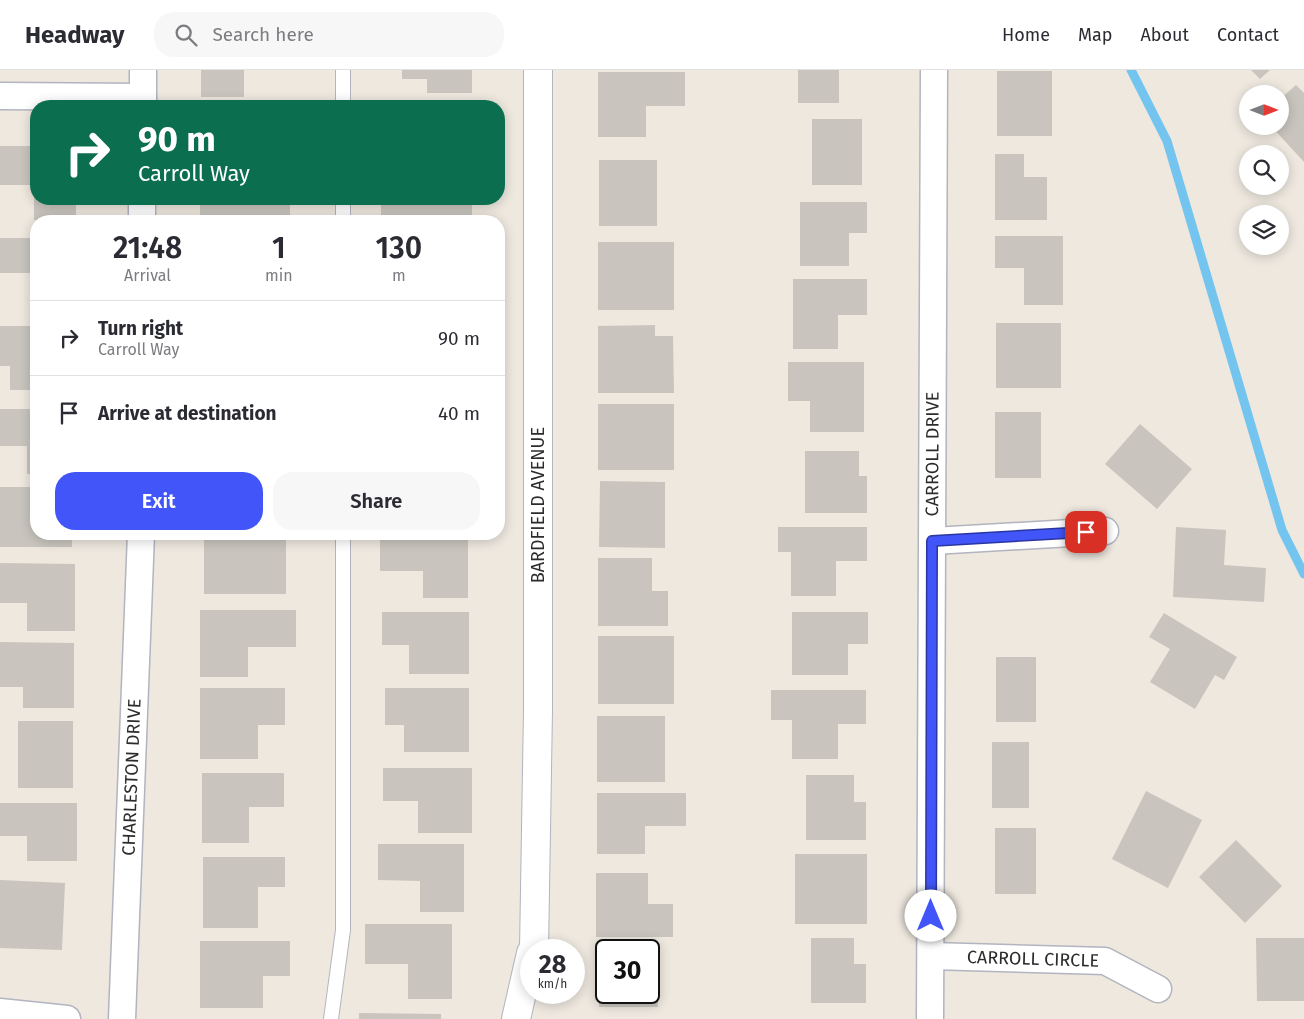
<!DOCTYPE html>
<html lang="en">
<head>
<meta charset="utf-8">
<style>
	:root { --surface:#fff; --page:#f7f7f7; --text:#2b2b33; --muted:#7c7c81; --line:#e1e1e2; --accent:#4155f8 }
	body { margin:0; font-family:"Fira Sans",sans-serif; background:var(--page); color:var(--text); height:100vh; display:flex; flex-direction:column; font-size:19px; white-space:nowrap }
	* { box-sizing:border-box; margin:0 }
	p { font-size:16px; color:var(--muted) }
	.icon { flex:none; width:28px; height:28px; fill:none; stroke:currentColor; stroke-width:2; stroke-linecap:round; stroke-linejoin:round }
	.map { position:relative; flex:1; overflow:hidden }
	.drawer { position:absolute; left:30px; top:145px; width:475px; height:325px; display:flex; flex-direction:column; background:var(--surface); border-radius:20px; box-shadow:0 2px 12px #0003 }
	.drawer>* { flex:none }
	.top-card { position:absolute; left:30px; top:30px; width:475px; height:105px; border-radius:20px; box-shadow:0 2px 12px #0003; background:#0b6e4f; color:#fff; overflow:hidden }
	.needle { width:32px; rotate:90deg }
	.fabs { position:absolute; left:1239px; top:15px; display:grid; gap:10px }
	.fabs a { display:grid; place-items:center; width:50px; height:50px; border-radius:50%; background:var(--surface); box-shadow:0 2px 12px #0003; font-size:25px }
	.speed { position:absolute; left:520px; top:869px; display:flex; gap:10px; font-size:25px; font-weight:700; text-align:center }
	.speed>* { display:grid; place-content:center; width:65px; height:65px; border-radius:50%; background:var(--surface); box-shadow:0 2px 12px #0003; line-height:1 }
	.speed small { font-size:12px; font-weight:400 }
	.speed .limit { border:2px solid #111; border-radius:8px; background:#fff; color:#111 }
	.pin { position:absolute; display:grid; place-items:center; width:42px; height:42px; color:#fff; margin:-21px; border-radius:10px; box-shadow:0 2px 8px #0006 }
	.me { position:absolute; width:55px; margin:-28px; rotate:0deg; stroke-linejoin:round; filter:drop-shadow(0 0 4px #0008) }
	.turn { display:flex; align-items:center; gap:18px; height:105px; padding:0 25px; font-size:22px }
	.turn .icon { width:65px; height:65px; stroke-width:2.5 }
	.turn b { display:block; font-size:35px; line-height:42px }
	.eta { display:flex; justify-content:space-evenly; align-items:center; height:85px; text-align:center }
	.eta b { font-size:30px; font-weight:600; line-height:35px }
	.action { display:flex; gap:10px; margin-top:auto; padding:10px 25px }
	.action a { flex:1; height:58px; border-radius:20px; background:var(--accent); color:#fff; font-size:20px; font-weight:600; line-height:58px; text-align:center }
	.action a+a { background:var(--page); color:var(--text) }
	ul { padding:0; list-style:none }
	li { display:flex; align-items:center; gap:15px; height:75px; padding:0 25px; border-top:1px solid var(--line) }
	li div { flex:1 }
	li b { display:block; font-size:19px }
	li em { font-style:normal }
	header { display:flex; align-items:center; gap:30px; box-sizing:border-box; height:70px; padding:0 25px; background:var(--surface); border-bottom:1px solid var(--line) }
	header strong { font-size:24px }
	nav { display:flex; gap:28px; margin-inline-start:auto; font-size:18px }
	.search { width:350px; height:45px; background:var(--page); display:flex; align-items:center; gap:12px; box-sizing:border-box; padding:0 18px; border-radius:20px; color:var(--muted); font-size:19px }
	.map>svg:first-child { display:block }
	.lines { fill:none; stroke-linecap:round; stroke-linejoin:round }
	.stream { stroke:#73c4ee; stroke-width:9 }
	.building { fill:#c9c5be }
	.lane-casing { stroke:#b2b4bf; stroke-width:16 }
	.street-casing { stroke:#b2b4bf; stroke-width:29 }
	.secondary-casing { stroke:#b2b4bf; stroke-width:30 }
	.lane { stroke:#fff; stroke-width:14 }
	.street { stroke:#fff; stroke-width:26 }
	.secondary { stroke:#fff; stroke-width:28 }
	.route-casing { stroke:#2a37a1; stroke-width:12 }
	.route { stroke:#4155f8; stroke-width:9 }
	.labels { text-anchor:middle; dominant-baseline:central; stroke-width:4; stroke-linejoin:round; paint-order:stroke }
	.street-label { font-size:18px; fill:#2c2c2c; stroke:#fff }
</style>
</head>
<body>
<header>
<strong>Headway</strong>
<div class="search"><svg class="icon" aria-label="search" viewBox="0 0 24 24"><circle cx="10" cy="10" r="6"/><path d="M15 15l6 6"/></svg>Search here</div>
<nav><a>Home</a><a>Map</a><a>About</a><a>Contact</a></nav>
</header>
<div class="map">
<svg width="1304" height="949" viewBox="0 0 1304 949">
	<rect width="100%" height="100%" fill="#eee8df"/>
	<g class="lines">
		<polyline class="stream" points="1131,0 1167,71 1282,460 1304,504"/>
	</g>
	<g class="building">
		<rect x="201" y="0" width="43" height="27"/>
		<polygon points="402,0 472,0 472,23 427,23 427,9 402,9"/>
		<rect x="798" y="0" width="41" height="33"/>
		<polygon points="1251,0 1270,0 1260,9"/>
		<rect x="997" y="1" width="55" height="65"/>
		<polygon points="598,2 685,2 685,36 646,36 646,67 598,67"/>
		<polygon points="1296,15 1304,23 1304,92 1271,56 1280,56 1280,29"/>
		<rect x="812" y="49" width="50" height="66"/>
		<polygon points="0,76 36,76 36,129 76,129 76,150 34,150 34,115 0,115"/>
		<polygon points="995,84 1024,84 1024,107 1047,107 1047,150 995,150"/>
		<rect x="599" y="90" width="58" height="66"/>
		<rect x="200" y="129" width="90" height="22"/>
		<rect x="381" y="130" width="91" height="21"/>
		<polygon points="800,132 867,132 867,163 849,163 849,196 800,196"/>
		<polygon points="995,166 1063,166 1063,235 1024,235 1024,198 995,198"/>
		<polygon points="0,168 36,168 36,239 30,239 30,203 0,203"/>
		<rect x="598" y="172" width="76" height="68"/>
		<polygon points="793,209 867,209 867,245 838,245 838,279 793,279"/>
		<rect x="996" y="253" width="65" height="65"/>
		<polygon points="655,255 655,266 673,266 674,323 598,323 598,256"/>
		<polygon points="0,256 36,256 36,320 10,320 10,296 0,296"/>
		<polygon points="788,292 864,292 864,362 810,362 810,331 788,331"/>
		<rect x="598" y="334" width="76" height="66"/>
		<polygon points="0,339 36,339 36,404 27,404 27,376 0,376"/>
		<rect x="995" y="342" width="46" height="66"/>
		<polygon points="1140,354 1192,399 1157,439 1105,394"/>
		<polygon points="805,381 859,381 859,406 867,406 867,443 805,443"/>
		<polygon points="600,411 665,412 665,478 599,477"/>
		<polygon points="0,417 36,417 36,464 72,464 72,477 0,477"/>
		<polygon points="778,457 867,457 867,491 836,491 836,526 791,526 791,482 778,482"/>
		<polygon points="1176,457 1226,460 1224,495 1266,498 1264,532 1173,527"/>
		<rect x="204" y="464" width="82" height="60"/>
		<polygon points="380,468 468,468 468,528 423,528 423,501 380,501"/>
		<polygon points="598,488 652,488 652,521 668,521 668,556 598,556"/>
		<polygon points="0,493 75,494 75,561 27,561 27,533 0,533"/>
		<polygon points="200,540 296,540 296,577 248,577 248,607 200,607"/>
		<polygon points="382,542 469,542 469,604 409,604 409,575 382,575"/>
		<polygon points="792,542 868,542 868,574 848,574 848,605 792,605"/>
		<polygon points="1164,543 1237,587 1224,610 1215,605 1195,639 1150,612 1170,579 1149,567"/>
		<rect x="598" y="566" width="76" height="68"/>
		<polygon points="0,572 74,573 74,638 23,638 23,617 0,617"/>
		<rect x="996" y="587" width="40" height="65"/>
		<polygon points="200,618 285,618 285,655 258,655 258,689 200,689"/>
		<polygon points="385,618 469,618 469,682 404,682 404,655 385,655"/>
		<polygon points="771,620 866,620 866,654 838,654 838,689 792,689 792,650 771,650"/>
		<rect x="597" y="646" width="68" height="66"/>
		<rect x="18" y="651" width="55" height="67"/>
		<rect x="992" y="672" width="37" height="66"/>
		<polygon points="383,698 472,698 472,763 418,763 418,731 383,731"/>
		<polygon points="202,703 284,703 284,737 249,737 249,773 202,773"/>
		<polygon points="806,705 854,705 854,732 866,732 866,770 806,770"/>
		<polygon points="1146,721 1202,750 1168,818 1112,789"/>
		<polygon points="597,723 686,723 686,756 645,756 645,784 597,784"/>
		<polygon points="0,733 77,733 77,791 27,791 27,766 0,766"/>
		<rect x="995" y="758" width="41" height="66"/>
		<polygon points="1236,770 1282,816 1245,853 1199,807"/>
		<polygon points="378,774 464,774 464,842 420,842 420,811 378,810"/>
		<rect x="795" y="784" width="72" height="70"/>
		<polygon points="203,787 285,787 285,817 258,817 258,858 203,858"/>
		<polygon points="596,803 648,803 648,834 673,834 673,867 596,867"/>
		<polygon points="0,810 65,813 62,880 0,878"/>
		<polygon points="365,854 452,854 452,929 408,929 408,894 365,894"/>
		<polygon points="811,868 854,868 854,894 866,894 866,933 811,933"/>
		<polygon points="1256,868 1304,868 1304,931 1257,931"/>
		<polygon points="200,871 290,871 290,906 263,906 263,938 200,938"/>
		<polygon points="599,881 606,881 606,922 649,922 649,881 658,881 658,937 599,937"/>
		<polygon points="359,943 441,944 441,949 359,949"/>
	</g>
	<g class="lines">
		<g class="lane-casing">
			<g id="lane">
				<polyline points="343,36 343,0"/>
				<polyline points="343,151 343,129"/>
				<polyline points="331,949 343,860 343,464"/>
			</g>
		</g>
		<g class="street-casing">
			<g id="street">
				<polyline points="0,26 143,27"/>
				<polyline points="143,36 143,0"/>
				<polyline points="142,151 142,129"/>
				<polyline points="933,471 1105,461"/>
				<path id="s1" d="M931,886L1105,891L1158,919"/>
				<polyline points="0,942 67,949"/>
				<path id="s2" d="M122,949L141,464"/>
				<path id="s3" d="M930,949L934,0"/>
			</g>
		</g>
		<g class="secondary-casing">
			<g id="secondary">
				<polyline points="534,880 538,640 538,0"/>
				<polyline points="516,949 531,883"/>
			</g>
		</g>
		<use href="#lane" class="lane"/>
		<use href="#street" class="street"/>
		<use href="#secondary" class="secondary"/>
	</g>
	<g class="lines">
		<g class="route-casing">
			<polyline id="route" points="931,846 932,471 1086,462"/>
		</g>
		<use href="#route" class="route"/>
	</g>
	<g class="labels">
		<g class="street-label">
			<text stroke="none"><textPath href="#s3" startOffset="565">CARROLL DRIVE</textPath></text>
			<text transform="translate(538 435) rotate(-90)">BARDFIELD AVENUE</text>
			<text stroke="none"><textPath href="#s2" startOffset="242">CHARLESTON DRIVE</textPath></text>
			<text stroke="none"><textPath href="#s1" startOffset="102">CARROLL CIRCLE</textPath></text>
		</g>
	</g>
</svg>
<div class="fabs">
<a><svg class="needle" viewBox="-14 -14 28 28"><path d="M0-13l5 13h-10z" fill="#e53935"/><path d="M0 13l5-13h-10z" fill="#7c7c81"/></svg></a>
<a><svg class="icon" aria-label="search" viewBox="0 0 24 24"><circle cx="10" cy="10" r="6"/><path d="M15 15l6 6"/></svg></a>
<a><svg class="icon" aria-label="layers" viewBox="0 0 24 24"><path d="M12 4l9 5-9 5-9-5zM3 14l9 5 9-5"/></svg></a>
</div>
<div class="speed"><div>28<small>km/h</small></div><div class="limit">30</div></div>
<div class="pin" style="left:1086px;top:462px;background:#d93025"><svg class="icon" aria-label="arrive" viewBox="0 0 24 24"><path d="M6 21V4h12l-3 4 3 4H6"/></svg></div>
<svg class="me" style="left:931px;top:846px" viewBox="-20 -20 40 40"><circle r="19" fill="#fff"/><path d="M0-13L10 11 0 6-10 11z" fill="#4155f8"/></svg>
<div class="top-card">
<div class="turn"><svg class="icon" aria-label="right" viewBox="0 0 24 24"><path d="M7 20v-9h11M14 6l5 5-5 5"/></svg><div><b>90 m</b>Carroll Way</div></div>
</div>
<section class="drawer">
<div class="eta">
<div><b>21:48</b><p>Arrival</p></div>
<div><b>1</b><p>min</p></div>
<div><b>130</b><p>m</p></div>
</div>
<ul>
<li><svg class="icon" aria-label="right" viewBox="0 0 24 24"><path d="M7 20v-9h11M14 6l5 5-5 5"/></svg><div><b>Turn right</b><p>Carroll Way</p></div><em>90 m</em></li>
<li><svg class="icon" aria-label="arrive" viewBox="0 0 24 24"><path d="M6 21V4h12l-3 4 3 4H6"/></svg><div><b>Arrive at destination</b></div><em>40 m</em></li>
</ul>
<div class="action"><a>Exit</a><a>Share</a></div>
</section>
</div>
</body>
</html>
